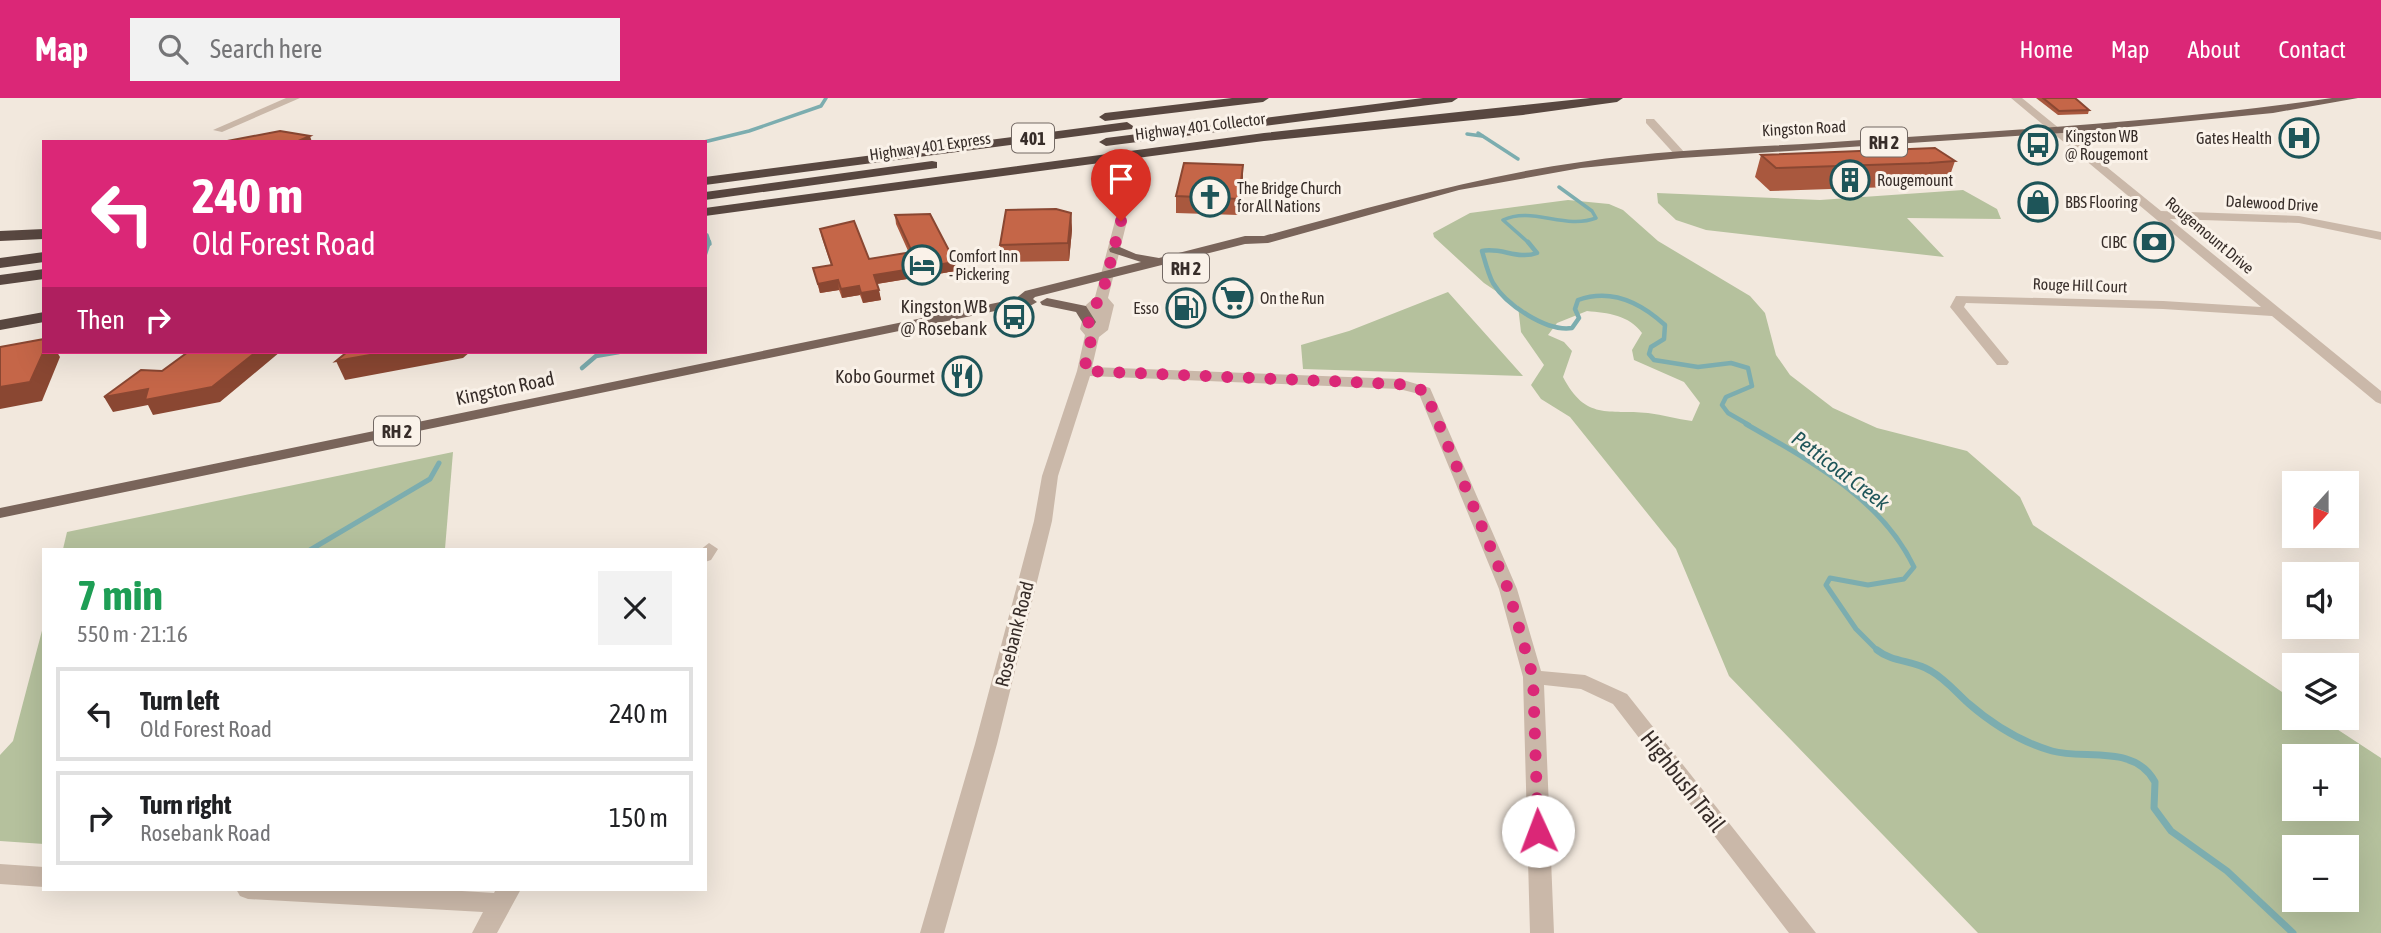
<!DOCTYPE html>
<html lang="en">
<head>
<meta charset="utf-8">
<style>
	:root { --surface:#fff; --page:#f2f2f2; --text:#202124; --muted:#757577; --line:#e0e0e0; --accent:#db2777 }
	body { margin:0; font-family:"Asap Condensed",sans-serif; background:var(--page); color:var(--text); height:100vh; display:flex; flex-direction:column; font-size:26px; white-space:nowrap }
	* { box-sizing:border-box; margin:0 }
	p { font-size:23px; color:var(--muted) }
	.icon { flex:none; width:38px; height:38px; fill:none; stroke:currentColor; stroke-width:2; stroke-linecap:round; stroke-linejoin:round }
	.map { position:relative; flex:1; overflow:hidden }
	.sheet { position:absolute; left:42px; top:450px; width:665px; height:343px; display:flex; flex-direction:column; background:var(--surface); border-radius:0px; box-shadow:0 7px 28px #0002 }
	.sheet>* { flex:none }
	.banner { position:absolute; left:42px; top:42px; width:665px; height:214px; border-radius:0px; box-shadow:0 7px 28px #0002; background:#db2777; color:#fff; overflow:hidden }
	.needle { width:46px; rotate:201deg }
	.fabs { position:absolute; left:2282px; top:373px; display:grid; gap:14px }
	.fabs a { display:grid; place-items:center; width:77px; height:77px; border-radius:0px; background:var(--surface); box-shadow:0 7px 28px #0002; font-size:35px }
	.pin { position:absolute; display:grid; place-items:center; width:60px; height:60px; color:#fff; margin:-72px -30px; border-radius:50% 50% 50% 0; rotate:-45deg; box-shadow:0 0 7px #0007 }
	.pin .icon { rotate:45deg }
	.me { position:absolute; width:77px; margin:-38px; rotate:358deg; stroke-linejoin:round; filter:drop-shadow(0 0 5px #0008) }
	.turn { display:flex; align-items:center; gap:24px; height:147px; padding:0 35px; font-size:32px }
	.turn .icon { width:91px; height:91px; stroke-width:2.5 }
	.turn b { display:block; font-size:49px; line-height:60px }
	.then { display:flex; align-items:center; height:66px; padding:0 35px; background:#0003; gap:14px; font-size:26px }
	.round { display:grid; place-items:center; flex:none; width:74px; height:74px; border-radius:0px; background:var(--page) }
	.summary { display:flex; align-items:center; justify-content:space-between; height:119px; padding:0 35px }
	h1 { font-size:42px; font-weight:700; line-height:52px; color:#1e9e55 }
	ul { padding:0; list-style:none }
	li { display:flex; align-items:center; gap:21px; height:94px; margin:0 14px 10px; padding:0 21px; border:4px solid var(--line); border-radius:0px }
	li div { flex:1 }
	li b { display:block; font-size:26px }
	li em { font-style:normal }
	header { display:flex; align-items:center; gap:42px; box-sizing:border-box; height:98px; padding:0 35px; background:var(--accent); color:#fff }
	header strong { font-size:33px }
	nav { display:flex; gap:38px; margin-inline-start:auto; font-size:24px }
	.search { width:490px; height:63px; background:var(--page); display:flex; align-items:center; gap:18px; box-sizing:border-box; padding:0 24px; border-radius:0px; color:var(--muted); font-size:26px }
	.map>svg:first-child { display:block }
	.green { fill:#b5c19d; fill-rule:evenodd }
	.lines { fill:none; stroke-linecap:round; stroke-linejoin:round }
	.stream-far3 { stroke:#7cadaf; stroke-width:3.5 }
	.stream-far2 { stroke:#7cadaf; stroke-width:4.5 }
	.stream-far1 { stroke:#7cadaf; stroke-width:5 }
	.stream { stroke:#7cadaf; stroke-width:7 }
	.minor { fill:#cab8a9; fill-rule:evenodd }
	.primary { fill:#79645a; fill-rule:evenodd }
	.motorway { fill:#584740; fill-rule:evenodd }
	.wall { fill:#a9583e }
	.shaded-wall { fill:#8a4732 }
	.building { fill:#c56648; stroke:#8a4732; stroke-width:2 }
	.route { stroke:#db2777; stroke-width:12; stroke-dasharray:0 21.6 }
	.labels { text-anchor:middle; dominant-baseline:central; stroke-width:6; stroke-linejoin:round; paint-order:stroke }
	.far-street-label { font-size:16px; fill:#372d29; stroke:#faf2e9 }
	.far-poi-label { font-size:16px; fill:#372d29; stroke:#faf2e9; text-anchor:start }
	.shield { fill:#faf2e9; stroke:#726863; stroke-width:2 }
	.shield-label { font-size:18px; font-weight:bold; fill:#372d29 }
	.poi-label { font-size:19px; fill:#372d29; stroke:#faf2e9; text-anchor:end }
	.street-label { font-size:19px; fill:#372d29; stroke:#faf2e9 }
	.water-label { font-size:21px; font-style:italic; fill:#1e5559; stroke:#faf2e9 }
	.near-street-label { font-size:23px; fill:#372d29; stroke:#faf2e9 }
</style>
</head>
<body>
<header>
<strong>Map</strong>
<div class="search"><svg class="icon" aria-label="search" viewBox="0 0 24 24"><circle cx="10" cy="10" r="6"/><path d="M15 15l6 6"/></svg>Search here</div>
<nav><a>Home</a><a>Map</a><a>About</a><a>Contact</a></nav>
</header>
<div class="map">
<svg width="2381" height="835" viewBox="0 0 2381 835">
	<rect width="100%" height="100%" fill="#f2e8dd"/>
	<g class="green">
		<polygon points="1963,92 1997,111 2001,121 1907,120 1944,159 1706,132 1676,122 1658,105 1657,95 1820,102"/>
		<path d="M1568,102L1609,106L1623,112L1658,143L1750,198L1765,215L1776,257L1790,277L1833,310L1877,330L1967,353L2020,399L2033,427L2294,602V620H2320L2381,660V835H1978L1729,578L1676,451L1570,319L1541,301L1531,287L1544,267L1521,234L1518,208L1484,185L1434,139L1433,135L1470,115ZM1587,213C1608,215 1629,217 1642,235L1632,252L1634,262L1684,284L1700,305L1692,323C1677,321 1663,317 1648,315C1608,311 1586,323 1563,279L1572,253L1564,244L1548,237L1557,225ZM2347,658V710H2294V658ZM2347,749V802H2294V749Z"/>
		<polygon points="1448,194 1523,278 1303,271 1301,247 1349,233"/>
		<polygon points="453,354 445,451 63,451 67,434"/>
		<polygon points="44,525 44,746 0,743 0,657 13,643"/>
	</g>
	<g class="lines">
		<g class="stream-far3">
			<polyline points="1478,35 1518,61"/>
			<polyline points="1467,36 1482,38"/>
			<polyline points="704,44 749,33 821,8 826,0"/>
			<polyline points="707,137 710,146"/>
			<path d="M1530,146L1503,122C1532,108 1565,132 1596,120L1592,113L1559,89"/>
		</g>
		<g class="stream-far2">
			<path d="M1528,144L1537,155C1518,162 1501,149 1482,153C1485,163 1488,176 1493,185C1506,207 1547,234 1572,230L1579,220L1575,211L1578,202C1611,190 1640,204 1665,227L1664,241L1651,249L1649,256L1654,262L1698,269L1731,265L1748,270L1752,288L1726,299L1722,307L1728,315L1749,327"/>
			<polyline points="705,156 709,144"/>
			<polyline points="582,270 596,258 619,254"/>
		</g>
		<g class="stream-far1">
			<path d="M1746,326C1810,363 1881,400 1914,469L1904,481L1868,487L1830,480L1826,487L1856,531L1879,554"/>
			<polyline points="310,452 430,381 439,365"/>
		</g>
		<path class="stream" d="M1877,552C1893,565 1914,562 1931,573C1945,581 1956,594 1968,605C1991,625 2021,644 2052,653C2085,662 2135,646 2155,684L2154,710L2171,733L2227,773L2293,835"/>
		<g class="minor">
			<polygon points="286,0 300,0 222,34 213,32"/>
			<polygon points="2011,0 2022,0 2161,113 2299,118 2381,134 2381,142 2299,125 2170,121 2381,293 2381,306 2376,304 2272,218 2163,211 1966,205 1964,209 2009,264 2007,267 1997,267 1950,209 1956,198 2163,203 2261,209"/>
			<polygon points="1646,21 1654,21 1685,55 1685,59 1677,59 1646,25"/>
			<polygon points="1121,119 1127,123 1108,200 1114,207 1108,232 1099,239 1092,269 1400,281 1430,290 1517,491 1541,573 1585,577 1627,596 1816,835 1789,835 1613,606 1581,591 1544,587 1554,835 1530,835 1523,579 1499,491 1419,296 1399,291 1090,278 1058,378 1052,423 997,646 944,835 920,835 975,646 1034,423 1042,378 1077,273 1085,237 1080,231 1086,207 1095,199 1115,123"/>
			<polygon points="709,445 718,451 711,462 705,464 705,452 700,452"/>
			<polygon points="0,766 44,769 44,789 0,786"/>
			<polygon points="236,791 430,791 494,795 496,791 521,791 497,835 472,835 483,814 248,801 240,798"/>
		</g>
		<g class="primary">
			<path d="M2332,0H2358L2273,15L2077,34L1681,60L1581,70L1459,92L1268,145L1245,146L1035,199L1033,201L1037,204L1030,208H1019L0,420V410L1015,201L1025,193L1141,164L1110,154L1109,151L1115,147L1136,156L1159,160L1245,138H1264C1369,110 1473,79 1581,64C1659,52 1739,50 1819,45C1990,33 2162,25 2332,0Z"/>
			<polygon points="1047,200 1086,208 1096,224 1094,227 1084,227 1076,214 1042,207 1040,204"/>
		</g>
		<g class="motorway">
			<polygon points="1232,0 1269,0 1263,4 1105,23 1099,19 1105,15"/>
			<polygon points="1423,0 1458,0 1452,4 1106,48 1099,44 1106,40"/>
			<polygon points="1590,0 1623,0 1617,4 1523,17 1264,43 705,118 705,110 1264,35"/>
			<polygon points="1127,24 1133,28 1132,31 705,87 705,79"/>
			<polygon points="932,63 937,64 937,70 705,102 705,94"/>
			<polygon points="44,131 44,141 0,143 0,133"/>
			<polygon points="44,154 44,164 0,170 0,160"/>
			<polygon points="44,171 44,181 0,187 0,177"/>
			<polygon points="44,214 44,224 0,232 0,222"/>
		</g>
	</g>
	<g class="wall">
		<polygon points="2036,0 2075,0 2089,12 2088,16 2058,17"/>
		<polygon points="1761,57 1955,63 1947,86 1921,88 1770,93 1755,79"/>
		<polygon points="1243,67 1243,84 1238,117 1176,115 1176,98"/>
		<polygon points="1071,115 1072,132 1069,163 1002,164 1000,147"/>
		<polygon points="895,117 955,164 956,173 877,186 881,202 863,205 860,197 842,200 839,192 820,195 813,170 831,167 822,140 820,131 869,161 909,155 896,126"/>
	</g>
	<g class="shaded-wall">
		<polygon points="310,38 312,44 296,44"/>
		<polygon points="1243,67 1243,84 1238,117 1239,101"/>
		<polygon points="1071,115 1072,132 1069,163 1068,145"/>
		<polygon points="955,164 956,173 876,186 874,177"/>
		<polygon points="838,182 839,192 820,195 818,186"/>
		<polygon points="859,188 860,197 842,200 841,191"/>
		<polygon points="879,192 881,202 863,205 861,195"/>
		<polygon points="44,254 57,254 60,259 42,303 0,311 0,289"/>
		<polygon points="256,254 280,254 220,304 153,317 148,307 113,314 104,299 148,291"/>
		<polygon points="387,254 470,254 463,260 345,282 336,263"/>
	</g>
	<g class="building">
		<polygon points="2043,0 2075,0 2089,12 2059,13"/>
		<polygon points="280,33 310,38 296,44 222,44"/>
		<polygon points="1935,50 1955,63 1929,65 1776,70 1761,57"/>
		<polygon points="1184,65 1243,67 1239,101 1176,98"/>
		<polygon points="1056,111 1071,115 1068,145 1000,147 1006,112"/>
		<polygon points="930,116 955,164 874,177 879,192 861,195 859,188 841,191 838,182 818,186 813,170 832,167 820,131 854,123 869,161 912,154 895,117"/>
		<polygon points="44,241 44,253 30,284 0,289 0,249"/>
		<polygon points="188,254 256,254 212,289 145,302 148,291 104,299 141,272 162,273"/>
		<polygon points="347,254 387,254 336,263"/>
	</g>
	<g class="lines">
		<path class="route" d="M1121,123L1101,201C1091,209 1090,219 1087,231L1092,237L1084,273L1399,286L1425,293L1508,491L1533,579L1538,733"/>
	</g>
	<defs>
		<g id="hospital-ring" transform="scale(2.0125)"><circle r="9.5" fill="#faf2e9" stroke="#1e5559" stroke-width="1.5"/><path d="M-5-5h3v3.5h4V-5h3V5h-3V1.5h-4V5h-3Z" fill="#1e5559"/></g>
		<g id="bus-ring" transform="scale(2.0125)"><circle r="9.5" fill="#faf2e9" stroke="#1e5559" stroke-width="1.5"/><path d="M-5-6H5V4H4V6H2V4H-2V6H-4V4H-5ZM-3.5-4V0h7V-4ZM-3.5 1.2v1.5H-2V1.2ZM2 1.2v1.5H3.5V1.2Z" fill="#1e5559"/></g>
		<g id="building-ring" transform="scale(2.0125)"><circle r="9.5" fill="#faf2e9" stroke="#1e5559" stroke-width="1.5"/><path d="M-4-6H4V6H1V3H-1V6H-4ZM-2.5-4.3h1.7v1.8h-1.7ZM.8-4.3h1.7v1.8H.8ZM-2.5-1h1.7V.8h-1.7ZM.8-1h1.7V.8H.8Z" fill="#1e5559"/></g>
		<g id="church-ring" transform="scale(2.0125)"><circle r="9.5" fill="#faf2e9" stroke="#1e5559" stroke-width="1.5"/><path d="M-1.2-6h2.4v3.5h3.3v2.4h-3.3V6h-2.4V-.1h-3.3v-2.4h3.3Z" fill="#1e5559"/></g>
		<g id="shop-ring" transform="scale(2.0125)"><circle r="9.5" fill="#faf2e9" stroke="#1e5559" stroke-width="1.5"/><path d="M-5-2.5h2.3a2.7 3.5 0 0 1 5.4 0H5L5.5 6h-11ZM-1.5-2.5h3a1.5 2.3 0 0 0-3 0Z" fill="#1e5559"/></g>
		<g id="bank-ring" transform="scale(2.0125)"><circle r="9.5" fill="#faf2e9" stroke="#1e5559" stroke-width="1.5"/><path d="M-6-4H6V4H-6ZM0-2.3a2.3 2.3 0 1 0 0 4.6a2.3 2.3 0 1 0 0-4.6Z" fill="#1e5559"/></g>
		<g id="hotel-ring" transform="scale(2.0125)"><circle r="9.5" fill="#faf2e9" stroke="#1e5559" stroke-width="1.5"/><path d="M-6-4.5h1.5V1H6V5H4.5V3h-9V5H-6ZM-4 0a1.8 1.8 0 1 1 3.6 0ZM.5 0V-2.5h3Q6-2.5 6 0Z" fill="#1e5559"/></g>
		<g id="supermarket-ring" transform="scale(2.0125)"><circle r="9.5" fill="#faf2e9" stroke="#1e5559" stroke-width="1.5"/><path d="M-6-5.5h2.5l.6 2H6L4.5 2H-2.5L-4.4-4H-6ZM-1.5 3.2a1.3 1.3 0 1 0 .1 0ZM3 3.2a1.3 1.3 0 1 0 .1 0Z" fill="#1e5559"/></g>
		<g id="fuel-ring" transform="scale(2.0125)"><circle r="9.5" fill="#faf2e9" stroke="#1e5559" stroke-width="1.5"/><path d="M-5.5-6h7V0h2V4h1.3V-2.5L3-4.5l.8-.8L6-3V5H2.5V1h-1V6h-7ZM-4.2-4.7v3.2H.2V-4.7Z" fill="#1e5559"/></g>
		<g id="restaurant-ring" transform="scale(2.0125)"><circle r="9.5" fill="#faf2e9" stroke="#1e5559" stroke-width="1.5"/><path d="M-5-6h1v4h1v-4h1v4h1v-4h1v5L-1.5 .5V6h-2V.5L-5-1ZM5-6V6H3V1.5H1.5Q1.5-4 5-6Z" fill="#1e5559"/></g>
	</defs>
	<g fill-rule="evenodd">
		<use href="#hospital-ring" x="2299" y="40"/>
		<use href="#bus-ring" x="2038" y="47"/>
		<use href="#building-ring" x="1850" y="82"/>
		<use href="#church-ring" x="1210" y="99"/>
		<use href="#shop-ring" x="2038" y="104"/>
		<use href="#bank-ring" x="2154" y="144"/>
		<use href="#hotel-ring" x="922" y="167"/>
		<use href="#supermarket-ring" x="1233" y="200"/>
		<use href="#fuel-ring" x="1186" y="210"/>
		<use href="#bus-ring" x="1014" y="219"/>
		<use href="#restaurant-ring" x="962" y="278"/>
	</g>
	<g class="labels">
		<g class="far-street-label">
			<text transform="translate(1200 28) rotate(-7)">Highway 401 Collector</text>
			<text transform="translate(1804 30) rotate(-3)">Kingston Road</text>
			<text transform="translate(930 48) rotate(-8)">Highway 401 Express</text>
			<text transform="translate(2272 105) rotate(3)">Dalewood Drive</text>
			<text transform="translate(2210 137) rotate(40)">Rougemount Drive</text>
			<text transform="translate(2080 187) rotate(2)">Rouge Hill Court</text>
		</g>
		<g class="far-poi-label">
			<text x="2065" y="38">Kingston WB<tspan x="2065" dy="18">@ Rougemont</tspan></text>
			<text x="2272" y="40" text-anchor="end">Gates Health</text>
			<text x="1877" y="82">Rougemount</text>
			<text x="1237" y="90">The Bridge Church<tspan x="1237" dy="18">for All Nations</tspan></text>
			<text x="2065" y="104">BBS Flooring</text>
			<text x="2127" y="144" text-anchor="end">CIBC</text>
			<text x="949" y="158">Comfort Inn<tspan x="949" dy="18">- Pickering</tspan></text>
			<text x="1260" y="200">On the Run</text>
			<text x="1159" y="210" text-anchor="end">Esso</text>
		</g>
		<g class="shield">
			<rect x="1012" y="25.5" width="42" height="29" rx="5"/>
			<rect x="1861" y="29.5" width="46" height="29" rx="5"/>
			<rect x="1163" y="155.5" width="46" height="29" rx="5"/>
			<rect x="374" y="318.5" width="46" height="29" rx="5"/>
		</g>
		<g class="shield-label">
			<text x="1033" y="40">401</text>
			<text x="1884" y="44">RH 2</text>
			<text x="1186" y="170">RH 2</text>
			<text x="397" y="333">RH 2</text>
		</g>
		<g class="poi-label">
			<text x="987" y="208">Kingston WB<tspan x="987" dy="22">@ Rosebank</tspan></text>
			<text x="935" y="278">Kobo Gourmet</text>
		</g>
		<g class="street-label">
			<text transform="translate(505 290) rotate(-12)">Kingston Road</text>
			<text transform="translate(1014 536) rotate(-76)">Rosebank Road</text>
		</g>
		<g class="water-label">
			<text transform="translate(1841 372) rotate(37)">Petticoat Creek</text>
		</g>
		<g class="near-street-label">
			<text transform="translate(1683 683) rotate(52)">Highbush Trail</text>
		</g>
	</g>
</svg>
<div class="fabs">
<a><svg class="needle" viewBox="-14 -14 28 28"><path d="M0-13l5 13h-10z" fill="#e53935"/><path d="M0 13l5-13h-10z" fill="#757577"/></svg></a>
<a><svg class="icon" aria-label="sound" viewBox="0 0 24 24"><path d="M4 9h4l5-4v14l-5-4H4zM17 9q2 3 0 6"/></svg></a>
<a><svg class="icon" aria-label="layers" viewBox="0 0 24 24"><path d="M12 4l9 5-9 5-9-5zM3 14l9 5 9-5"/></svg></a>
<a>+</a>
<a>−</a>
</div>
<div class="pin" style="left:1121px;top:123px;background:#d93025"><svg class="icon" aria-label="arrive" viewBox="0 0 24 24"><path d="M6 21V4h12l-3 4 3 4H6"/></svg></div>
<svg class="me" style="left:1538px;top:733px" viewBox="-20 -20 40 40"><circle r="19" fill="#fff"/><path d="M0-13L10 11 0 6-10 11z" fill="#db2777"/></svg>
<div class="banner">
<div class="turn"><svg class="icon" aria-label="left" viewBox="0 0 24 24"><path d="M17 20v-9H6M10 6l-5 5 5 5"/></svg><div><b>240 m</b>Old Forest Road</div></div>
<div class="then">Then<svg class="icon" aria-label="right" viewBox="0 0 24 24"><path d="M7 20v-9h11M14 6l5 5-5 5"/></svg></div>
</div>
<section class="sheet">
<div class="summary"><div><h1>7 min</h1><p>550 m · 21:16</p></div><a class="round"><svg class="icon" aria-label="close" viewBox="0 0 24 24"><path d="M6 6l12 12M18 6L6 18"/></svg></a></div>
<ul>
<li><svg class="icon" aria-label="left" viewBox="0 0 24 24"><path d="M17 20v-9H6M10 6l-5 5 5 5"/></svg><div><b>Turn left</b><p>Old Forest Road</p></div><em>240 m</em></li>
<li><svg class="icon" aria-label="right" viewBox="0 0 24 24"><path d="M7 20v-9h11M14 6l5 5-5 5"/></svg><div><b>Turn right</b><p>Rosebank Road</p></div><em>150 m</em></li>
</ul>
</section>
</div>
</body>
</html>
